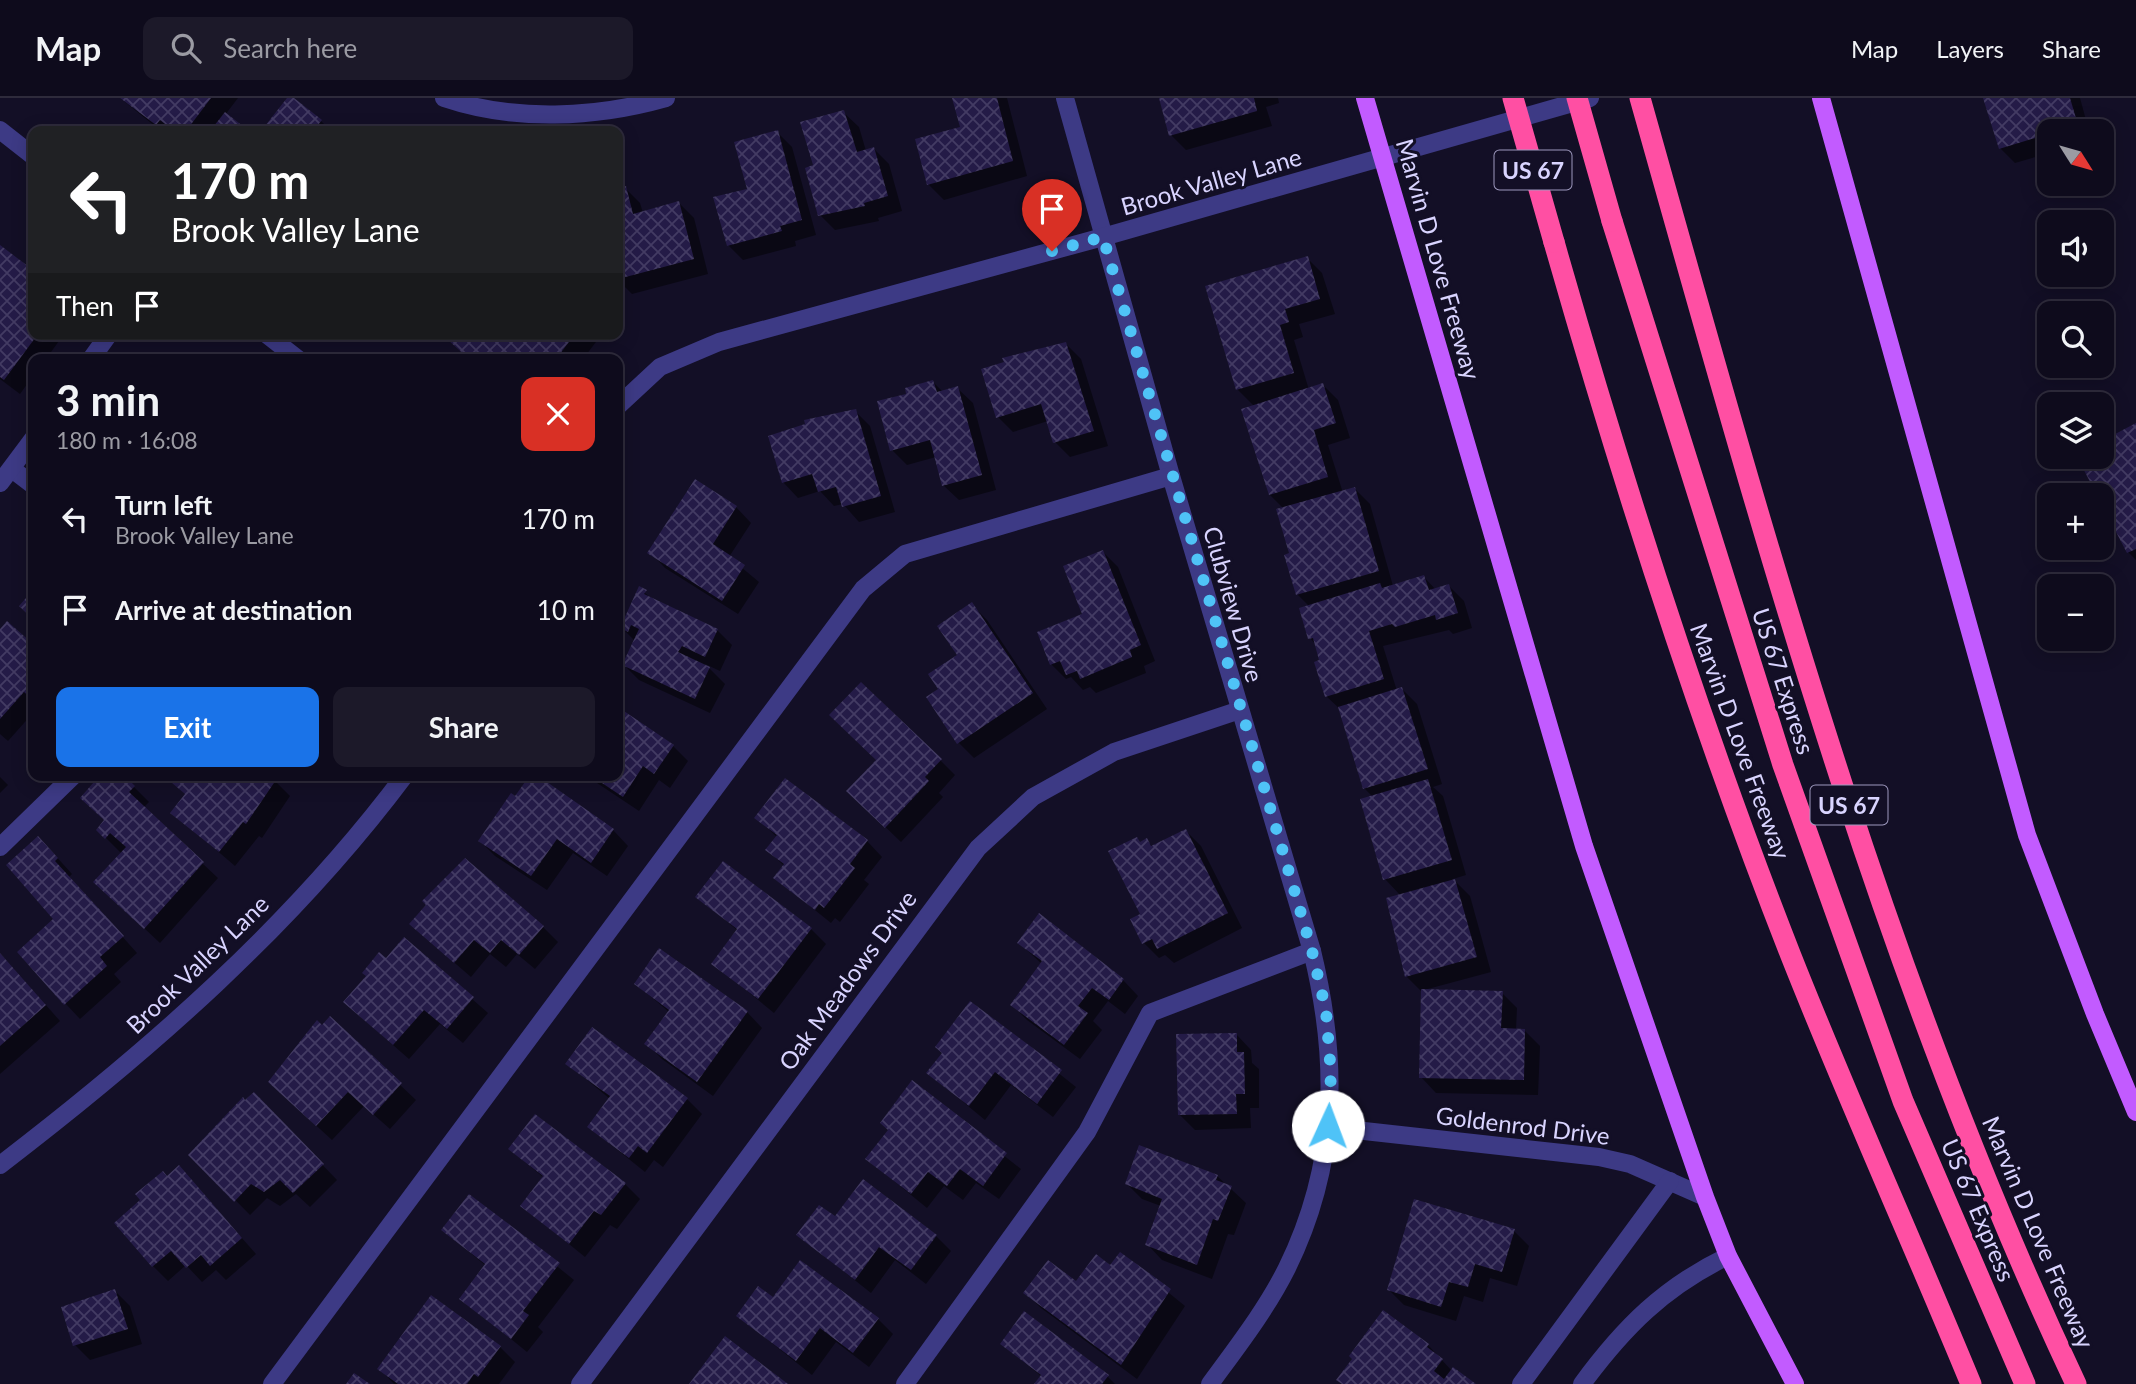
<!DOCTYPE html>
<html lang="en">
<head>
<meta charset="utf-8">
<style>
	:root { --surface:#0e0b1c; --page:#1c1929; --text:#f1f3f6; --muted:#9b9ba3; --line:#2e2b3b; --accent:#1a73e8 }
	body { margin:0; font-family:Lato,sans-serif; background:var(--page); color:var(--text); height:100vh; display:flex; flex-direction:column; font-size:26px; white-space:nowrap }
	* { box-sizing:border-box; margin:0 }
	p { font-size:23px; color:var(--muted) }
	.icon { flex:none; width:38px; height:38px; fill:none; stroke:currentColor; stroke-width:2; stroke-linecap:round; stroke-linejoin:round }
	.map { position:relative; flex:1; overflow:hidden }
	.details { position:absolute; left:28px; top:256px; width:595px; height:427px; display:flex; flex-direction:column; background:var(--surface); border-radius:14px; box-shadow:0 4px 18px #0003,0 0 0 2px var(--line) }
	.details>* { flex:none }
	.top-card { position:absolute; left:28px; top:28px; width:595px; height:214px; border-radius:14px; box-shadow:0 4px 18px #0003,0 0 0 2px var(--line); background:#202124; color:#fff; overflow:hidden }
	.needle { width:46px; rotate:127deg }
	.controls { position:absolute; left:2037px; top:21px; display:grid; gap:14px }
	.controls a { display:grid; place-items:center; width:77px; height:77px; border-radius:14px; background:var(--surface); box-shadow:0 4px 18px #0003,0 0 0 2px var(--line); font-size:35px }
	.pin { position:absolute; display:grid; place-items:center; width:60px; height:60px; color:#fff; margin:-72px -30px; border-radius:50% 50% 50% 0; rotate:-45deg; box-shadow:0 0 7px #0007 }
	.pin .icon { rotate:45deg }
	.me { position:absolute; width:77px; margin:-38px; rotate:2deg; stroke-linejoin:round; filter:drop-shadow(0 0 5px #0008) }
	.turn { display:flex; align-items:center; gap:24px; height:147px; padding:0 28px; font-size:32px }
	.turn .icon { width:91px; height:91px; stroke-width:2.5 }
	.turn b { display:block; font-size:49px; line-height:60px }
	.then { display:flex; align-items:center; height:66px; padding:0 28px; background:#0003; gap:14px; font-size:26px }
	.round { display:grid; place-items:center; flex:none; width:74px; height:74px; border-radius:14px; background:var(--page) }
	.head { display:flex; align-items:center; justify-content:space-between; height:119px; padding:0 28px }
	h1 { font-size:42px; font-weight:700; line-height:52px }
	.cta { display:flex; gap:14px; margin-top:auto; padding:14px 28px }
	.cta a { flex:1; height:80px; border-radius:14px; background:var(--accent); color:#fff; font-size:28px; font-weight:700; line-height:80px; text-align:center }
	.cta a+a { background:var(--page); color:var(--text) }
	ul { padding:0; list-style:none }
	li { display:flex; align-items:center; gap:21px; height:91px; padding:0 28px }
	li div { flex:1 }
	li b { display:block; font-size:26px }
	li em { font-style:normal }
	header { display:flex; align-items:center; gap:42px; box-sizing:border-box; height:98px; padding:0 35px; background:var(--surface); border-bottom:2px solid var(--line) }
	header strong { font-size:33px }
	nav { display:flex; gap:38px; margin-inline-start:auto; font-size:24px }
	.search { width:490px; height:63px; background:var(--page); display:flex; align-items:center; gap:18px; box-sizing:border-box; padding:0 24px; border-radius:14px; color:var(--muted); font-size:26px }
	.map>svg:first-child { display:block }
	.shadow { fill:#0007 }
	.building { fill:url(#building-cross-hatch) }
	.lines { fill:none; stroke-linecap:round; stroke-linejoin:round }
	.minor { stroke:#3d3a85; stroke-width:18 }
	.major { stroke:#c25bff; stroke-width:18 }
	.highway { stroke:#ff4fa3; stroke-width:21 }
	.highway-bridge { stroke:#ff4fa3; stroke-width:21 }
	.route { stroke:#4fc3f7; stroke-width:12; stroke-dasharray:0 21.6 }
	.labels { text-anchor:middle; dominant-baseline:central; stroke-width:6; stroke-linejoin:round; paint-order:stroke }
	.shield { fill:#130f26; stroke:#9e99be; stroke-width:2 }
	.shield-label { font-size:23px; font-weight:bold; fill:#d9d4ff }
	.street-label { font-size:24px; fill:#d9d4ff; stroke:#130f26 }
</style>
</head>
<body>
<header>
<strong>Map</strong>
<div class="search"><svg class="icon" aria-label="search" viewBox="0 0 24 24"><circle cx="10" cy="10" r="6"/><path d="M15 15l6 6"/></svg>Search here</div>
<nav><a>Map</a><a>Layers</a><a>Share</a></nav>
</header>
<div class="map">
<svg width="2136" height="1286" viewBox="0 0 2136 1286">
	<defs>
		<pattern id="building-cross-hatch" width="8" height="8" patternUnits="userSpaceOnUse" patternTransform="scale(1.75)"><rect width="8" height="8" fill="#241b47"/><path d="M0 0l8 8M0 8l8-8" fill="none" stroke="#433b63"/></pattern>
	</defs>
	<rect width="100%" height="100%" fill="#130f26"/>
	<g class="shadow">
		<polygon points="120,0 238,0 225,17 246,33 161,33"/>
		<polygon points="289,0 321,23 331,33 263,33"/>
		<polygon points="954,0 1007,0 1027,78 944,102 929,87 962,30"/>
		<polygon points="1161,0 1278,0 1279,5 1266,9 1272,28 1186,52 1171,37"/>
		<polygon points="1985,0 2080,0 2089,33 2049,33 2049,55 2015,65 2000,50"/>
		<polygon points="843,14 859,29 866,53 874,51 889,66 902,113 878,120 879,123 835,132 820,117 815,69"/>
		<polygon points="777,34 792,49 816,137 795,143 796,148 743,162 728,147 749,92"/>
		<polygon points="625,90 640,105 643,115 679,105 694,120 708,176 632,196 618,182 618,92"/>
		<polygon points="0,149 33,174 33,236 64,236 46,261 33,261 33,278 20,296 0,281"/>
		<polygon points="1307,160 1322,175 1335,216 1299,226 1303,239 1294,242 1309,292 1323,287 1338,302 1350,340 1328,347 1343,395 1355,391 1370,406 1393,488 1424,479 1436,492 1449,488 1464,503 1472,530 1453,536 1449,532 1383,548 1397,593 1402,591 1417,606 1442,686 1433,689 1443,698 1466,777 1453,781 1470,798 1491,874 1424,892 1502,895 1517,910 1516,932 1524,932 1540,948 1538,997 1436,995 1421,979 1421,893 1406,878 1401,798 1385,781 1373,699 1364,690 1341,612 1326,598 1322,564 1317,548 1310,540 1310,509 1297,496 1284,411 1270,397 1255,309 1237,291"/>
		<polygon points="453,236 602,236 583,261 470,261"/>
		<polygon points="1066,246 1081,261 1108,348 1070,359 1055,344 1048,323 1013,334 998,319"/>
		<polygon points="933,284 943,294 957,290 973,305 996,392 959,402 943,387 936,359 907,367 892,352"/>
		<polygon points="855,313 870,328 895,414 859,424 843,406 834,408 820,393 798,400 783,384"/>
		<polygon points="2136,327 2136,462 2128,454 2102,397 2099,397 2079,359 2102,359 2102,345"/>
		<polygon points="695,383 736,409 751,425 729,459 759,484 738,516 665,470 650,454"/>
		<polygon points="1103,454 1118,469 1155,563 1144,568 1146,575 1096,595 1090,589 1083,592 1071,579 1066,581 1051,566 1084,517"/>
		<polygon points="640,491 656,504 717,532 732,547 720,573 705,566 725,586 710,615 639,582 624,567 635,543 622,530"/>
		<polygon points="972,507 987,522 1047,611 974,660 959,645 941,591 959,557"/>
		<polygon points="7,525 33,548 33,615 8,643 0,636 0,533"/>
		<polygon points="618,611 673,648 688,663 670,690 659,682 639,713 585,677 618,677"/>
		<polygon points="940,662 955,677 939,695 943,699 901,744 848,693"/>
		<polygon points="122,677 149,704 143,710 218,780 160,845 111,799 122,756 98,732 106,723"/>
		<polygon points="290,677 307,677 300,685"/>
		<polygon points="0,679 8,687 0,695"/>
		<polygon points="168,679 275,683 290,698 262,740 259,738 235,768 172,714 186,697"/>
		<polygon points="757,720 867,743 882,759 864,782 869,786 840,824 835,820 831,825 775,780 784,768 768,752 777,739"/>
		<polygon points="613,732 628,748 607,778 573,755 547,792 495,758 480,743"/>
		<polygon points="1186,733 1201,748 1242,830 1174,865 1165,857 1159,860 1144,845 1141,746 1147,743 1153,749"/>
		<polygon points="53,755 72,776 69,779 137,855 114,876 121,884 80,921 65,905 56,821"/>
		<polygon points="698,799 811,831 826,846 774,915 714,866 738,833"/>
		<polygon points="543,829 558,844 535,871 517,856 506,869 490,856 471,879 427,841"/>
		<polygon points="404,841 488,915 463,945 440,926 409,961 361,919 386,862"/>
		<polygon points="1019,845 1123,882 1138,898 1125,916 1108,903 1093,923 1102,932 1080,961 1027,922 1012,907 1042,866"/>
		<polygon points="0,855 60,923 0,976"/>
		<polygon points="636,886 747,914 762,930 713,998 662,961 647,946 669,914"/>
		<polygon points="970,905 1076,989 1053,1019 1011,987 985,1022 928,975 944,955"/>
		<polygon points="330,921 416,1002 390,1031 364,1008 332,1042 285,999 322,929"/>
		<polygon points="1236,936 1251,952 1252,965 1259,971 1259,1010 1250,1010 1251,1030 1195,1032 1180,1017"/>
		<polygon points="568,966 687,1001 702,1016 663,1069 654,1062 645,1074 589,1029 610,1001"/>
		<polygon points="912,985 1021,1071 999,1101 976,1085 963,1102 944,1088 927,1110 867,1061 890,1033"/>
		<polygon points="254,996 337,1082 310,1109 296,1096 280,1108 267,1100 250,1117 191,1057"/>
		<polygon points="510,1051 625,1086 640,1101 617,1131 610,1127 585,1159 522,1108 544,1080"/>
		<polygon points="179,1069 256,1156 226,1182 216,1172 202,1184 186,1167 168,1183 153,1168 167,1080"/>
		<polygon points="1217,1078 1246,1105 1234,1137 1228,1136 1212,1181 1162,1162 1147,1146 1161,1108 1142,1101 1127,1086"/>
		<polygon points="470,1098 574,1182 538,1229 543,1234 527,1254 461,1200 486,1168 443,1132"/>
		<polygon points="835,1121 936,1138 951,1153 926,1186 895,1162 871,1195 798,1137"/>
		<polygon points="1514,1133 1529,1148 1517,1188 1490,1180 1483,1204 1464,1198 1456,1223 1404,1207 1389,1192"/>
		<polygon points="1121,1156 1185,1208 1137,1281 1041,1210 1026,1195 1077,1185 1111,1169"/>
		<polygon points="115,1193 130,1208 142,1246 90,1262 75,1247"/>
		<polygon points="774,1201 878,1221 893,1236 869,1269 836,1244 812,1277 738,1218"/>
		<polygon points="1002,1245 1108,1279 1115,1286 1036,1286 1042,1279"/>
		<polygon points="1428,1247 1452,1273 1474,1286 1343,1286"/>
		<polygon points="500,1249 515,1264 499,1286 394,1286 380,1271"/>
	</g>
	<g class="building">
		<polygon points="120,0 211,0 186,33 174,33 160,22 156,27"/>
		<polygon points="287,0 294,0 322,22 313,33 261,33"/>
		<polygon points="952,0 997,0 1013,63 927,87 915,41 960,29"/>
		<polygon points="1159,0 1254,0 1257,13 1169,38"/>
		<polygon points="1983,0 2070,0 2078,27 1999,51"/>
		<polygon points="844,12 857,54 874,49 888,98 864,105 865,108 818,118 805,70 813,67 800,24"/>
		<polygon points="225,14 249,33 210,33"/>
		<polygon points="778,32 802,122 780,128 782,133 727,148 713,99 747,91 734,44"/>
		<polygon points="626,88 633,116 679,103 694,161 618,181 618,90"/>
		<polygon points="0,147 33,172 33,236 38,236 4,282 0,279"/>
		<polygon points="1308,158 1320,201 1285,211 1289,224 1280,227 1294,275 1236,292 1205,188"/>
		<polygon points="451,236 575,236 556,261 469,261 447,241"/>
		<polygon points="1066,244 1094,333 1053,345 1041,306 996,320 981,271 1004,264 1002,260"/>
		<polygon points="933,282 937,294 958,288 982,377 942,388 930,342 890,353 877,303 906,296 905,290"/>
		<polygon points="1323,285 1336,325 1314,332 1328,379 1269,397 1241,311"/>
		<polygon points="856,311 881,398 842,409 836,389 818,394 812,376 782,385 768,338 805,326 804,322"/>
		<polygon points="2136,325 2136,451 2127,455 2102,407 2102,397 2097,397 2077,359 2102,359 2102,343"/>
		<polygon points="695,381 737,408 713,446 745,467 722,503 647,455"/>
		<polygon points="1355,389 1379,473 1296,497 1284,457 1289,455 1276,411"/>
		<polygon points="1103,452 1141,547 1130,552 1132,559 1080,581 1077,573 1066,577 1060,563 1050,567 1037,534 1082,516 1063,468"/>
		<polygon points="1424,477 1429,492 1449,486 1458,515 1436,522 1435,517 1395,529 1392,526 1369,533 1384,581 1325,599 1314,564 1319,562 1313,540 1308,541 1299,510 1380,485 1382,490"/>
		<polygon points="639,488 647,492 644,496 718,531 705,559 682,548 678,554 710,569 695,601 622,567 639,531 631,527 628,534 620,530"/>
		<polygon points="33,492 33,521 19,508"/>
		<polygon points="972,504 1033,595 957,646 926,599 938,591 928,576 957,557 937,528"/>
		<polygon points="7,523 33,546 33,602 24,594 0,621 0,531"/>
		<polygon points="861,584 942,661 925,679 929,683 885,730 846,693 876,662 829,617"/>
		<polygon points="1402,589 1428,671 1363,691 1338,609"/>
		<polygon points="618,609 674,647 654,676 643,668 623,699 590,677 618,677"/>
		<polygon points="100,677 124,677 135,688 129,694 204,764 144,831 93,784 126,749 110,735 105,741 96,732 104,722 80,700"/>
		<polygon points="167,677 270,677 276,682 246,726 243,724 219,754 170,715 185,696 165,679"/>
		<polygon points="530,677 537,677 614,731 591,765 557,741 531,778 478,743 511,695 515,698"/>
		<polygon points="785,680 868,742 850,766 855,770 824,810 819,806 815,812 773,780 784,766 765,752 777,737 754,720"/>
		<polygon points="1428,681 1452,762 1383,782 1360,701"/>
		<polygon points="1186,731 1228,815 1157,851 1152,841 1142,846 1130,821 1140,816 1108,753 1137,739 1140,744 1147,740 1151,748"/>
		<polygon points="38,738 58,760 55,763 124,838 100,859 107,868 64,907 17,854 53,821 6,767"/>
		<polygon points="465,760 544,828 519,857 501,842 490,855 474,842 454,865 409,826 426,807 422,803"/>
		<polygon points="723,763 812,830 758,901 711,866 737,831 695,799"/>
		<polygon points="1455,781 1477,859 1405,879 1386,800"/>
		<polygon points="1039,815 1124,881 1109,902 1092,890 1078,908 1088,915 1064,947 1010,907 1042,863 1017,845"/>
		<polygon points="404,839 474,899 447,931 424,912 393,947 343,904 366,878 362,875 379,854 386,860"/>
		<polygon points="659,850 748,913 697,984 644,946 669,912 634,886"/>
		<polygon points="0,855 46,907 0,948"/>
		<polygon points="1421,891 1503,893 1501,930 1525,931 1524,982 1419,980"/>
		<polygon points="970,903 1062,972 1037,1006 995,974 969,1008 926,975 942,955 935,949"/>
		<polygon points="330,918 402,985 373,1017 348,994 316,1028 268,984 317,922 322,927"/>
		<polygon points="592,929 688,1000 647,1055 638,1048 629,1060 587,1029 610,998 565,966"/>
		<polygon points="1237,935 1237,954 1244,954 1245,996 1236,996 1237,1016 1178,1017 1176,936"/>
		<polygon points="912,982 1007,1055 983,1088 960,1071 947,1088 928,1074 911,1096 865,1061 888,1032 880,1025"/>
		<polygon points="254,994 324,1066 293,1095 280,1082 264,1094 251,1086 234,1104 188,1057 243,999 245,1002"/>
		<polygon points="535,1016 626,1085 601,1117 594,1113 569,1146 520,1108 543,1078 508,1051"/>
		<polygon points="1139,1047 1218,1077 1216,1082 1232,1088 1218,1123 1213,1121 1197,1167 1145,1147 1162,1101 1125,1086"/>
		<polygon points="179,1067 242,1140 210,1168 201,1157 186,1170 171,1153 152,1169 114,1125 140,1102 135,1096 163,1073 167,1078"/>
		<polygon points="863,1081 937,1137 911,1172 879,1149 855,1182 796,1137 819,1107 835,1118"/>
		<polygon points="469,1096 560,1165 523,1213 529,1217 511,1241 459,1201 485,1166 441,1132"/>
		<polygon points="1414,1101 1515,1131 1502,1174 1475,1166 1468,1189 1449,1184 1441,1209 1387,1192"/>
		<polygon points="1120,1154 1171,1191 1121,1267 1023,1195 1048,1162 1076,1183 1096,1156 1110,1167"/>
		<polygon points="800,1162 879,1220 853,1255 820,1230 796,1263 736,1218 758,1188 773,1199"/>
		<polygon points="115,1191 128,1231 73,1248 61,1209"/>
		<polygon points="431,1197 501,1248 478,1279 474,1276 467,1286 398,1286 377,1271"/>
		<polygon points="1383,1212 1429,1246 1427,1249 1443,1261 1434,1273 1444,1281 1453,1269 1476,1286 1342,1286 1336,1282 1352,1261 1349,1258"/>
		<polygon points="1024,1213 1109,1277 1102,1286 1034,1286 1041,1277 1000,1246"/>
		<polygon points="725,1238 788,1286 689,1286"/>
		<polygon points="354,1275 370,1286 346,1286"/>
	</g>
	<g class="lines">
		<g class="minor">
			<path d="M444,0C515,24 595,20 666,0"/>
			<path d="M1065,0L1171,378L1312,853C1339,964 1338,1066 1287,1170C1266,1212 1237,1249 1210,1286"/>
			<polyline points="0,32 33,58"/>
			<polyline points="266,236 298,261"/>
			<polyline points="91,261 109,236"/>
			<polyline points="618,308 660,269 719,244 1103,139 1590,0"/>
			<polyline points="12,371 33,387"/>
			<polyline points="0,385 33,341"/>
			<polyline points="0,749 74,677"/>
			<polyline points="1328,1029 1599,1059 1630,1066 1705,1099"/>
			<path d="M0,1067C149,953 292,828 405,677"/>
			<polyline points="272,1286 863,491 905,456 1171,378"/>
			<polyline points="580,1286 978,750 1033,699 1114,654 1240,612"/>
			<polyline points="905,1286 1087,1034 1150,915 1312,853"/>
			<polyline points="1521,1286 1670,1083"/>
			<path d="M1582,1286C1624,1229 1664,1189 1728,1158"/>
		</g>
		<g class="major">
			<polyline points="1365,0 1584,748 1705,1099 1728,1158 1795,1286"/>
			<polyline points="1821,0 2027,737 2095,916 2136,1014"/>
		</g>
		<g class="highway">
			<path d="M1640,0C1763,436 1882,876 2076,1286"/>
			<polyline points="1612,123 1783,667 1903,1003 2025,1286"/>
			<path d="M1554,144C1623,386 1699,624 1791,858C1848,1002 1912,1143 1971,1286"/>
		</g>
		<g class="highway-bridge">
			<polyline points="1513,0 1554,144"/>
			<polyline points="1577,0 1612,123"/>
		</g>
	</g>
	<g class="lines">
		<polyline class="route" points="1052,153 1103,139 1312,853 1326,913 1331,976 1328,1028"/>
	</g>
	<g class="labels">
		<g class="shield">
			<rect x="1494.5" y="52.5" width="77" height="39" rx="5"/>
			<rect x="1810.5" y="687.5" width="77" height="39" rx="5"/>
		</g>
		<g class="shield-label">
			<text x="1533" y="72">US 67</text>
			<text x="1849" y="707">US 67</text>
		</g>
		<g class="street-label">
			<text transform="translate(1211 83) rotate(-16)">Brook Valley Lane</text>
			<text transform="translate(1439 161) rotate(74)">Marvin D Love Freeway</text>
			<text transform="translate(1234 506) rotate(74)">Clubview Drive</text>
			<text transform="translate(1784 583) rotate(72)">US 67 Express</text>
			<text transform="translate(1741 643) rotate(70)">Marvin D Love Freeway</text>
			<text transform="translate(197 866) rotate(-44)">Brook Valley Lane</text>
			<text transform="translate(847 882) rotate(-54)">Oak Meadows Drive</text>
			<text transform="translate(1523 1027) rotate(7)">Goldenrod Drive</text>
			<text transform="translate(1979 1112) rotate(67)">US 67 Express</text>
			<text transform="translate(2039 1134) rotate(67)">Marvin D Love Freeway</text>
		</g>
	</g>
</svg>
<div class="controls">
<a><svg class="needle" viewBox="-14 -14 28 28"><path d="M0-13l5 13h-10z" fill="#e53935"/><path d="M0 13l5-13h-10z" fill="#9b9ba3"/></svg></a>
<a><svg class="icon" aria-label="sound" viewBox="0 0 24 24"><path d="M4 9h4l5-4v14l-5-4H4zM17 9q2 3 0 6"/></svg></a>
<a><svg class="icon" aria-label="search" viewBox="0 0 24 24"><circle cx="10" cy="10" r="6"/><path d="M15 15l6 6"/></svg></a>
<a><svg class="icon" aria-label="layers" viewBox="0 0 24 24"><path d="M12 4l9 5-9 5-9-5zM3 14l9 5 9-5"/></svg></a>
<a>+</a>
<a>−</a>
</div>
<div class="pin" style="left:1052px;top:153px;background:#d93025"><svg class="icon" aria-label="arrive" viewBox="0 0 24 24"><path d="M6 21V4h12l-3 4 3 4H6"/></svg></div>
<svg class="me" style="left:1328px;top:1028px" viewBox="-20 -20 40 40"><circle r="19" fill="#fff"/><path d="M0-13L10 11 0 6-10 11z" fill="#4fc3f7"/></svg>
<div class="top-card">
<div class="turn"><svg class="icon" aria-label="left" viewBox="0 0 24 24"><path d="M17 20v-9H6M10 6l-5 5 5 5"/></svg><div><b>170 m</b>Brook Valley Lane</div></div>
<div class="then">Then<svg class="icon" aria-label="arrive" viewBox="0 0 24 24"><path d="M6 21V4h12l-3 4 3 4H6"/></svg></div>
</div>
<section class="details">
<div class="head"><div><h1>3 min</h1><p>180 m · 16:08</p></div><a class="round" style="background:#d93025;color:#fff"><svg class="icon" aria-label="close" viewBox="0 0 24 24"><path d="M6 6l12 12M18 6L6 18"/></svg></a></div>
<ul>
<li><svg class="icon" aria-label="left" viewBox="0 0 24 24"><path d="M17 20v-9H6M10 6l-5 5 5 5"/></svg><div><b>Turn left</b><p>Brook Valley Lane</p></div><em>170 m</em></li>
<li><svg class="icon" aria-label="arrive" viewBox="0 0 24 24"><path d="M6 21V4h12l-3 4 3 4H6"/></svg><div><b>Arrive at destination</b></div><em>10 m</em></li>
</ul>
<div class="cta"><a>Exit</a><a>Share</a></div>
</section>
</div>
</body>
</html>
